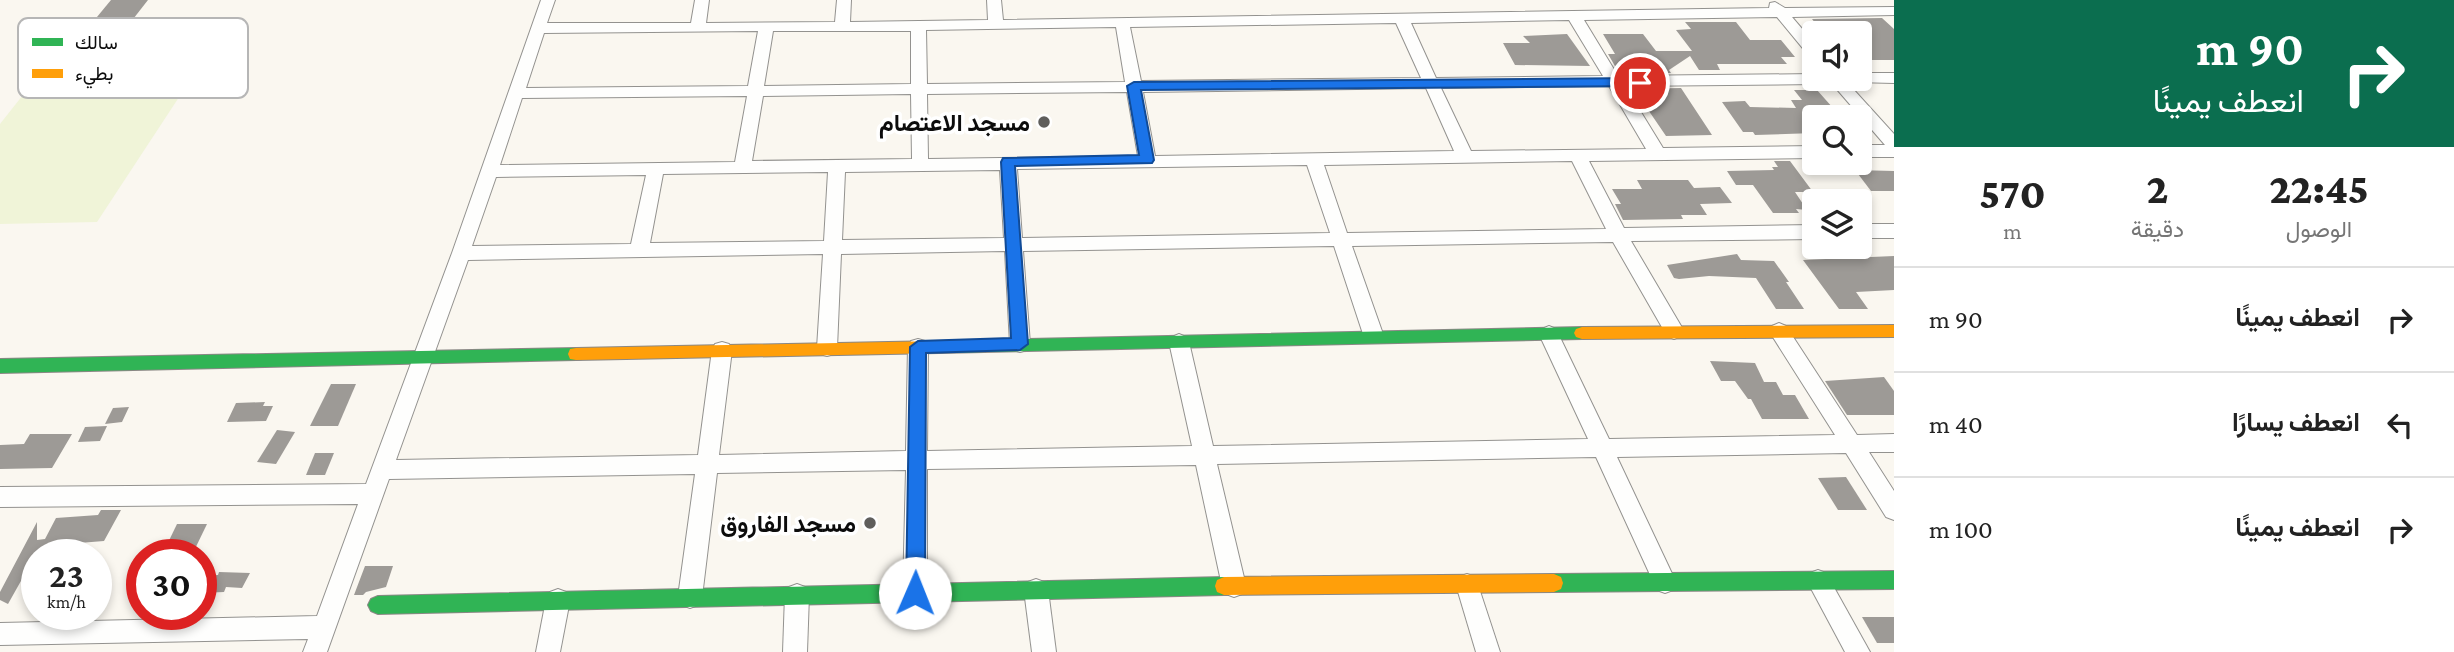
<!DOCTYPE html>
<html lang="ar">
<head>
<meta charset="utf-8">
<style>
	:root { --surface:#fff; --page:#f2f2f2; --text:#222; --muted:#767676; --line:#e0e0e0 }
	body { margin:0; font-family:"Crimson Pro",Vazirmatn,serif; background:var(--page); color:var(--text); direction:rtl; height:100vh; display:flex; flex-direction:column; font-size:26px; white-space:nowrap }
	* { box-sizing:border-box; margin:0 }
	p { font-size:23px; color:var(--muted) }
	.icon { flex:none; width:38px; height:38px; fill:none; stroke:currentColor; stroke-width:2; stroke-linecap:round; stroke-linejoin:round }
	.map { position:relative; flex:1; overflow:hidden; direction:ltr }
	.details { display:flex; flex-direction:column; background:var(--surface); width:560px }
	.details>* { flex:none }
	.banner { background:#0b6e4f; color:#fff; overflow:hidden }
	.tools { position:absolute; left:1802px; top:21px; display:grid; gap:14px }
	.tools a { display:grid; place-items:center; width:70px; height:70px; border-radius:7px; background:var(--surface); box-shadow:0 4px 10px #0003; font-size:35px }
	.speed { position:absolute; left:21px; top:539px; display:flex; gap:14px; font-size:35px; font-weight:700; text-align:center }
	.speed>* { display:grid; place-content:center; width:91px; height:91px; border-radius:50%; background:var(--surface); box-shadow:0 4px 10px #0003; line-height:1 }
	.speed small { font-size:18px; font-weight:400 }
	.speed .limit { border:10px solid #d22; background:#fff; color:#111 }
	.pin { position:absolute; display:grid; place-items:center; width:60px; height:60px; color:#fff; margin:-30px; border:4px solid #fff; border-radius:50%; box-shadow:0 2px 7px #0007 }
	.me { position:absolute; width:77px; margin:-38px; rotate:1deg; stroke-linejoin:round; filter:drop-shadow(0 0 5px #0008) }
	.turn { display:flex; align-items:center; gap:24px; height:147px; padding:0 35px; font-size:32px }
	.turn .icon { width:91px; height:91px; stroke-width:2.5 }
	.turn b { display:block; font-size:49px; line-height:60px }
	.eta { display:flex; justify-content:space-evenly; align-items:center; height:119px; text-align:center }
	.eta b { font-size:42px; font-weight:800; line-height:49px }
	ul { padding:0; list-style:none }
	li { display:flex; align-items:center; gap:21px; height:105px; padding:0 35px; border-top:2px solid var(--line) }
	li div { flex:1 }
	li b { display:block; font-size:26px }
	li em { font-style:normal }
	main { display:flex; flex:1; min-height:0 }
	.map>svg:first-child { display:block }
	.pitch { fill:#f0f4d8 }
	.building { fill:#9d9a96 }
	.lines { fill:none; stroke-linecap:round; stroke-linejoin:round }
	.street-casing { stroke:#93928f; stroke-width:2 }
	.fast-casing { stroke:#8a8885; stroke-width:2 }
	.slow-casing { stroke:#8a8885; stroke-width:2 }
	.street { fill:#fefefd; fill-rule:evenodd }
	.fast { fill:#30b455; fill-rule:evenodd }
	.slow { fill:#ff9f0a; fill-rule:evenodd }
	.route { fill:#1a73e8; stroke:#114b97; stroke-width:2 }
	.poi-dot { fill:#5f5e5c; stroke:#fff; stroke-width:2.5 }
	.labels { text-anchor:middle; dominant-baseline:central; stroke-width:7; stroke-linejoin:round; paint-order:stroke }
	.poi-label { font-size:24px; font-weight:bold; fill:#0c0c0c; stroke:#fff; text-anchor:end }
	.key { fill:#fff; stroke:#b6b6b6; stroke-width:2 }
	.key-label { font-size:19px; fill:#0c0c0c }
</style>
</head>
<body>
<main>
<section class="details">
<div class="banner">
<div class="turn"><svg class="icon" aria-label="right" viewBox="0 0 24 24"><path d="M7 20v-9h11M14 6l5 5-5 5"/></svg><div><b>90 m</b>انعطف يمينًا</div></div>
</div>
<div class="eta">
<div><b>22:45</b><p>الوصول</p></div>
<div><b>2</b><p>دقيقة</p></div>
<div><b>570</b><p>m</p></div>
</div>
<ul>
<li><svg class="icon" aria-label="right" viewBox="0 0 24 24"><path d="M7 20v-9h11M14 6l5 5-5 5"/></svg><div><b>انعطف يمينًا</b></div><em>90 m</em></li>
<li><svg class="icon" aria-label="left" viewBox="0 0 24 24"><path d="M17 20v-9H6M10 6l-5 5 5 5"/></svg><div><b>انعطف يسارًا</b></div><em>40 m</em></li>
<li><svg class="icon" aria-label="right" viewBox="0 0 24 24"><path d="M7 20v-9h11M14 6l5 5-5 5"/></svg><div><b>انعطف يمينًا</b></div><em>100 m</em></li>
</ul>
</section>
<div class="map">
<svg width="1894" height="652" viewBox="0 0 1894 652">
	<rect width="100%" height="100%" fill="#faf7f0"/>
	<polygon class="pitch" points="210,50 97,222 0,224 0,124 57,52"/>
	<g class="building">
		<polygon points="111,0 148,0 130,23 92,23"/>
		<polygon points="1882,18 1894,29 1894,60 1860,60 1860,33 1823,33 1812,19"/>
		<polygon points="1685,22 1736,22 1750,40 1781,40 1795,57 1781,57 1787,64 1717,64 1720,70 1699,70 1690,56 1669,70 1671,73 1619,73 1608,54 1615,54 1603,34 1643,34 1656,51 1692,51 1676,30 1691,29"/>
		<polygon points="1567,34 1590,66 1515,65 1503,43 1530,43 1523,36"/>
		<polygon points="1681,88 1712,135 1666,136 1638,95 1635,95 1630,89"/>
		<polygon points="1794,90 1817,90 1841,117 1815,117 1815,133 1755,135 1753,132 1743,132 1722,102 1745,101 1750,107 1796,108 1791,100 1802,100"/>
		<polygon points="1774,161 1790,161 1813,192 1795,192 1807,210 1796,209 1799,213 1773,213 1753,185 1736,185 1727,171 1774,170 1772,167 1778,167"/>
		<polygon points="1855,170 1894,171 1894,191 1871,191"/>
		<polygon points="1637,180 1688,180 1694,188 1720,187 1732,203 1700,204 1707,215 1681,215 1683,219 1623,220 1615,204 1621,204 1612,189 1642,189"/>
		<polygon points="1737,254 1741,260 1774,261 1789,282 1786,282 1804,309 1776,309 1756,278 1709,276 1679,279 1674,278 1667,265"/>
		<polygon points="1894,256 1894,290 1856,292 1868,309 1839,309 1803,260"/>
		<polygon points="1710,361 1755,363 1764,382 1776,382 1783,395 1795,395 1809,419 1762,419 1751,399 1748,399 1735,381 1721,381"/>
		<polygon points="1884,377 1894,391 1894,415 1847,415 1825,381"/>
		<polygon points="331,384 356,384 338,426 310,426"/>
		<polygon points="265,402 263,406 273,406 266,421 227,422 236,403"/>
		<polygon points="129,407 122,422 105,424 113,408"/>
		<polygon points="107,426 100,441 78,442 85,427"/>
		<polygon points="277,430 295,432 276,464 257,462"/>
		<polygon points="30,434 72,434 52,468 0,469 0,445 24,444"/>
		<polygon points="315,453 334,453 325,475 306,475"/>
		<polygon points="1846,477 1867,510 1838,510 1818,478"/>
		<polygon points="101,510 121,510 104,541 54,545 49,555 37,555 37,571 26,572 8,604 0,600 0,592 37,522 37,540 45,539 56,518 98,515"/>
		<polygon points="177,524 207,524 192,555 162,555"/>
		<polygon points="365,566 393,566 386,587 366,592 363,595 354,595"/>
		<polygon points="219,572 250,573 242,588 226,587 224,592 201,593 201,576 218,575"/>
		<polygon points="1862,617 1894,617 1894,643 1877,643"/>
	</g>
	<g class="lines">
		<g class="street-casing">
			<g id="street">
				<path d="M541,0H555L547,23H691L695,0H709L706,23L835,22L837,0H851L850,22L988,20L987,0H1001L1003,20L1769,8L1770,3L1775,2L1785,8L1894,7V15L1792,17L1815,44V59L1810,57L1777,17L1584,20L1618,76L1815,74V79H1825L1817,84L1625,86L1663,148L1815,146V158L1589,161L1624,228L1815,225V239L1631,241L1684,331L1681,336L1674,339L1667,336L1613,242L1352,246L1383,334L1380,339L1373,342L1366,339L1363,334L1334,246L1023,251L1030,344L1027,350L1020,352L1013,350L1010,344L1005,251L841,254L837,348L834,354L827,356L820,354L817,348L823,254L468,260L396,460L698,455L712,350L715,344L722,342L729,344L732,350L719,455L906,451L908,347L911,341L918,339L925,341L928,347L927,451L1192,446L1169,342L1172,337L1179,334L1186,337L1189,342L1213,446L1588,439L1539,334L1542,329L1549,326L1556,329L1609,439L1835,435L1769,331L1772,326L1779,323L1786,326L1857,435L1894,434V452H1869L1894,491V520L1886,517L1846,453L1617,457L1676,582L1673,590L1665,593L1657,590L1596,457L1217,464L1246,586L1242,594L1234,597L1226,594L1222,586L1196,465L927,469V593L923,601L915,604L907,601L903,593L906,470L717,473L702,597L698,605L690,608L682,605L678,597L695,474L389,479L327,652H303L308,639L0,645V623L317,616L358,504L0,507V487L366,484L452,253ZM1569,20L1603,76L1436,78L1411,23ZM1396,23L1421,78L1141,81L1130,27ZM1116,27L1125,82L927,84L926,30ZM758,31L748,86L526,88L544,33ZM773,31H911V84L764,86ZM1609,86L1646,149L1471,151L1441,88ZM1426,88L1454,151L1155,156L1143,92ZM1127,92L1138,156L928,159L927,94ZM911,94L912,159L752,161L763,96ZM747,96L735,162L500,165L522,98ZM1572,161L1606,229L1347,233L1324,165ZM1307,165L1330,233L1022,238L1017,169ZM1000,170L1004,238L842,240L845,172ZM828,172L824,241L650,243L663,174ZM646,175L631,244L472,246L496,177Z"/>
				<polygon points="1860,73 1894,73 1894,83 1854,82 1853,79 1860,79"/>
				<polygon points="1828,79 1844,79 1894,134 1894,157 1860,157 1860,145 1885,145"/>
				<rect x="1860" y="224" width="34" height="14"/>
				<polygon points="1818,570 1826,573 1870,652 1845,652 1807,581 1810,573"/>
				<polygon points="1467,574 1475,577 1478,585 1500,652 1476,652 1456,585 1459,577"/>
				<polygon points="1036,579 1044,582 1048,590 1056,652 1032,652 1024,590 1028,582"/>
				<polygon points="797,584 805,587 809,595 807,652 783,652 785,595 789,587"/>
				<polygon points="558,589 566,592 570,600 560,652 536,652 546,600 550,592"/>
			</g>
		</g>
		<g class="fast-casing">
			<g id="fast">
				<polygon points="1582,327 1588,329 1590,333 1588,337 1582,339 939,353 933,352 931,347 933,342 939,341"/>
				<polygon points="576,348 582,349 584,354 582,359 576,360 0,373 0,359"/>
				<polygon points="1894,571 1894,589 1554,592 1547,589 1545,583 1547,577 1554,574"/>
				<polygon points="1224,577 1231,580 1233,586 1231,592 1224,595 378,614 371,611 368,605 371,599 378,596"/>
			</g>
		</g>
		<g class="slow-casing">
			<g id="slow">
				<polygon points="1894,325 1894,337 1582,339 1576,337 1574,333 1576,329 1582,327"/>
				<polygon points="939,341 945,342 947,347 945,352 939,353 576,360 570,359 568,354 570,349 576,348"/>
				<polygon points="1554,574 1561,577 1563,583 1561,589 1554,592 1224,595 1217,592 1215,586 1217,580 1224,577"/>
			</g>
		</g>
		<use href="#street" class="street"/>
		<use href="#fast" class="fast"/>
		<use href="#slow" class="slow"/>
	</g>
	<polygon class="route" points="1640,78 1646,83 1644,86 1141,90 1154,160 1152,163 1015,166 1028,344 1020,350 926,353 925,593 922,599 915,602 908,599 906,593 910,347 918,341 1011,338 1001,162 1003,158 1139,155 1127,86 1134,82"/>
	<g class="poi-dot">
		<circle cx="1044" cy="122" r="7"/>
		<circle cx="870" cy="523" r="7"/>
	</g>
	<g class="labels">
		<g class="poi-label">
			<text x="1030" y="122">مسجد الاعتصام</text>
			<text x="856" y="523">مسجد الفاروق</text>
		</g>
	</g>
	<rect x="18" y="18" width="230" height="80" rx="10" class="key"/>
	<rect x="32" y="38" width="31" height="8" fill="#30b455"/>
	<rect x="32" y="69" width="31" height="9" fill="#ff9f0a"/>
	<g class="key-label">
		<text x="75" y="49">سالك</text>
		<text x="75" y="80">بطيء</text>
	</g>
</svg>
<div class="tools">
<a><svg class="icon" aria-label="sound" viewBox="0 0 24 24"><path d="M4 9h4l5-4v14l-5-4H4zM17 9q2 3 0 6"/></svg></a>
<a><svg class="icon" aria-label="search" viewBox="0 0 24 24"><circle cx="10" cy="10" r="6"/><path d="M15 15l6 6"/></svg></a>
<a><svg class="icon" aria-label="layers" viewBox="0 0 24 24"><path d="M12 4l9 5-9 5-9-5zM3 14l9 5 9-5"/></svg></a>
</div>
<div class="speed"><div>23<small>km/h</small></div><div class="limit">30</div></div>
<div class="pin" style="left:1640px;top:83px;background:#d93025"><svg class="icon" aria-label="arrive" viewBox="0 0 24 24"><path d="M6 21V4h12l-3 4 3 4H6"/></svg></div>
<svg class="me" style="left:915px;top:593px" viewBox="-20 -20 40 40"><circle r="19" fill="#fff"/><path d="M0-13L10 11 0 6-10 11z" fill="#1a73e8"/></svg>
</div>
</main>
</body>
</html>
